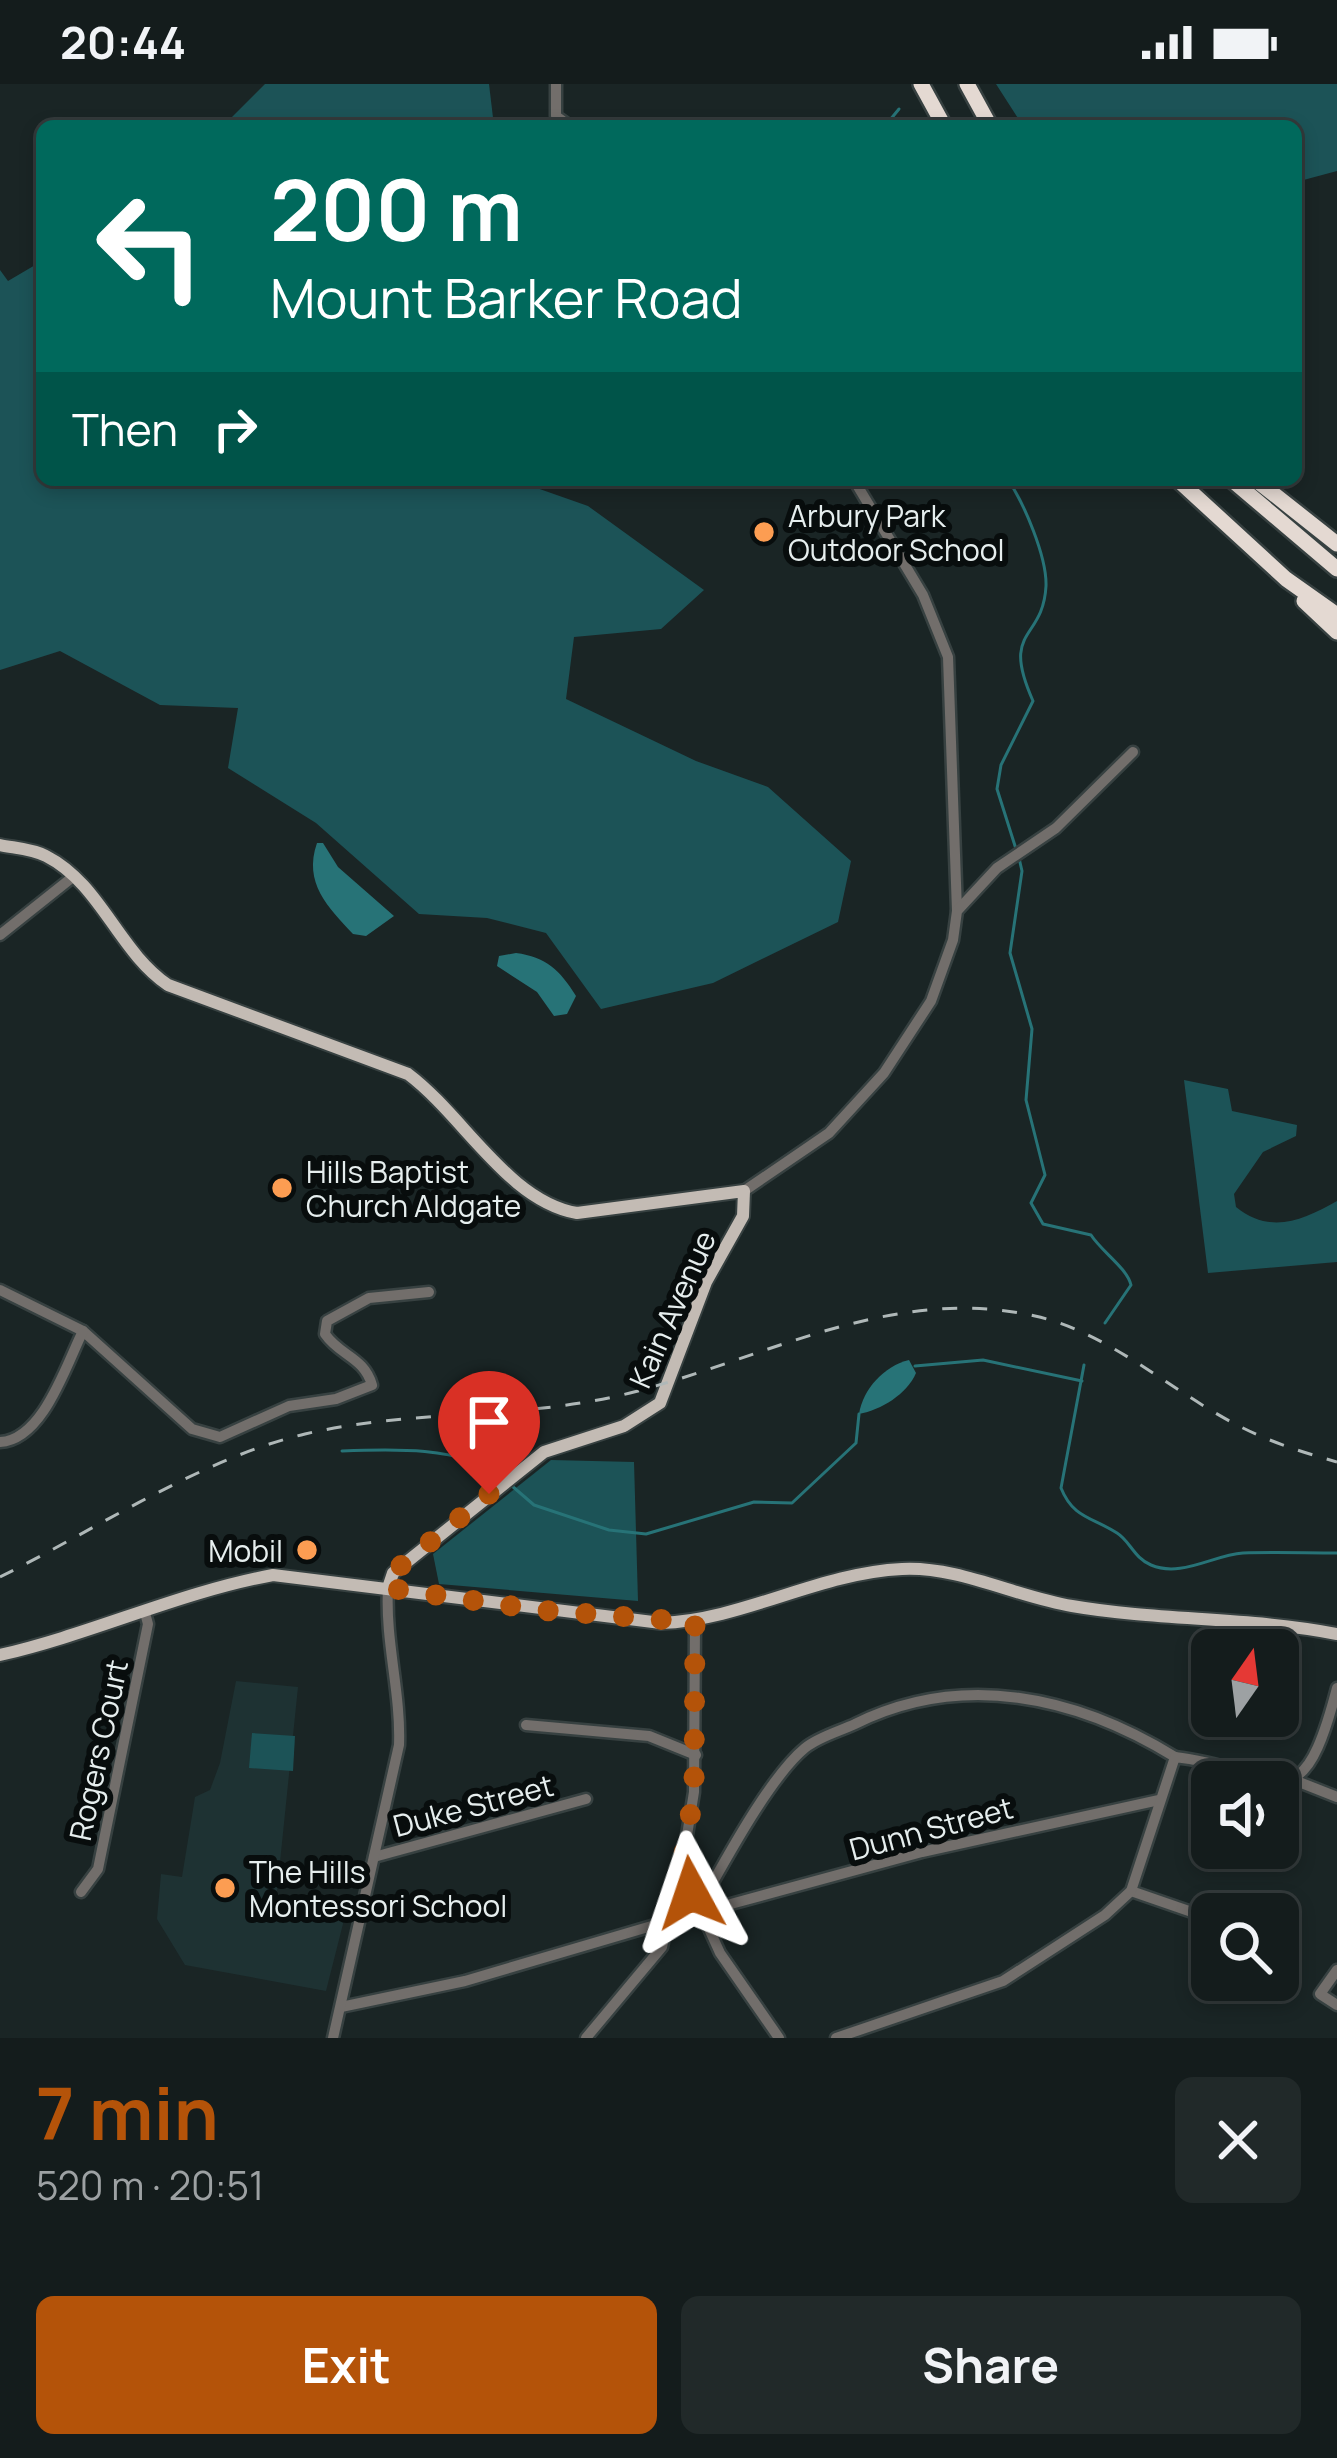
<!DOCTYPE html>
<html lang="en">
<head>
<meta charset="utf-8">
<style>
	:root { --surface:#141c1c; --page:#212929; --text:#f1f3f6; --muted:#9da1a3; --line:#333a3b; --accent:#b45309 }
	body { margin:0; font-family:Manrope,sans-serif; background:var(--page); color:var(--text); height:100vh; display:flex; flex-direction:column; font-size:45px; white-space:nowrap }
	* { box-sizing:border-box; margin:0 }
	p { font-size:39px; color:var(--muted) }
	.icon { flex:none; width:66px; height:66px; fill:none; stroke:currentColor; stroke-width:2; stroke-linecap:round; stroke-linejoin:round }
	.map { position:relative; height:1954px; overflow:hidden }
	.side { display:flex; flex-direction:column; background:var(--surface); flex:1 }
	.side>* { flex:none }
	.top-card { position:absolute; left:36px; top:36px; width:1266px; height:366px; border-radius:18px; box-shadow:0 6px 18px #0003,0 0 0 3px var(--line); background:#00695c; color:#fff; overflow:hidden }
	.needle { width:78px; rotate:14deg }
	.fabs { position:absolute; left:1191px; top:1545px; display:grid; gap:24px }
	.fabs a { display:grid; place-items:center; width:108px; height:108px; border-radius:18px; background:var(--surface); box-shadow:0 6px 18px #0003,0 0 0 3px var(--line); font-size:60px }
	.pin { position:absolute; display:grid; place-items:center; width:102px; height:102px; color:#fff; margin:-123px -51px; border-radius:50% 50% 50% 0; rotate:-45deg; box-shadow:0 0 12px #0007 }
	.pin .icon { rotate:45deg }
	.me { position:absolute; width:132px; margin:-66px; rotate:355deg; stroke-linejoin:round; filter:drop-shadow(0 0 9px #0008) }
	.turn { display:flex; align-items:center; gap:42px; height:252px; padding:0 36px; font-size:54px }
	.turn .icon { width:156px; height:156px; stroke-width:2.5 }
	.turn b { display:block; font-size:84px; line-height:102px }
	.then { display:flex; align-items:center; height:114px; padding:0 36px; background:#0003; gap:24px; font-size:45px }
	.round { display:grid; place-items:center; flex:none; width:126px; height:126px; border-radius:18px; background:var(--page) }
	.summary { display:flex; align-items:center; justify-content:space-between; height:204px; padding:0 36px }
	h1 { font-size:72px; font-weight:700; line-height:90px; color:var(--accent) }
	.action { display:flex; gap:24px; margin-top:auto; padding:24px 36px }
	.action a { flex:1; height:138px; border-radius:18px; background:var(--accent); color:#fff; font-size:48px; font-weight:700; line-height:138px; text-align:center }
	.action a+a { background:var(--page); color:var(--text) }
	.status { display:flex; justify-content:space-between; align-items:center; height:84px; padding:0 60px; background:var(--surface); direction:ltr }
	.status svg { height:33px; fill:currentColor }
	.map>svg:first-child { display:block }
	.built { fill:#1e3233 }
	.green { fill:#1c5357 }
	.water { fill:#277377 }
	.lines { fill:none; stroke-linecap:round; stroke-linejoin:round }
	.stream { stroke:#277377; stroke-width:3 }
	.minor-casing { stroke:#374141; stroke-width:15 }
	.major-casing { stroke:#374141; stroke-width:16 }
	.highway-casing { stroke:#374141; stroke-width:20 }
	.minor { stroke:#726e6b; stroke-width:10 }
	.major { stroke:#c3bbb4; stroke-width:12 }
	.highway { stroke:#e4d9d2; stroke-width:15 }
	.rail { stroke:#afb8b8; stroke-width:3; stroke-dasharray:15 15; stroke-linecap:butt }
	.route { stroke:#b45309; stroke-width:21; stroke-dasharray:0 37.8 }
	.poi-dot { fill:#fc9d52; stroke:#080d0d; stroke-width:4.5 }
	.labels { text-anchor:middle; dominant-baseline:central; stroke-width:12; stroke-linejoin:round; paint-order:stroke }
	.poi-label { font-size:30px; fill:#e6eeee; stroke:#080d0d; text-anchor:start }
	.street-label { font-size:30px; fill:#e6eeee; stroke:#080d0d }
</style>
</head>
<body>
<div class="status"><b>20:44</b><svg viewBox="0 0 49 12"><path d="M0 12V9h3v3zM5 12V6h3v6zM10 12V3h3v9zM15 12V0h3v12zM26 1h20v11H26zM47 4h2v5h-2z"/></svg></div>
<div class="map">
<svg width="1337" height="1954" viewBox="0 0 1337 1954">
	<rect width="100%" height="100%" fill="#1a2525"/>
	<polygon class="built" points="236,1597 298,1603 276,1817 283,1828 344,1836 326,1907 185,1881 157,1835 161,1790 182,1793 195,1713 210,1706 220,1679"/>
	<g class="green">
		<polygon points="265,0 489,0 494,42 223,42"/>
		<polygon points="996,0 1337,0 1337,87 1296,98 1296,42 1023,42"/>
		<polygon points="42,177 42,396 514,396 588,422 704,506 661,545 574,553 566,615 696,677 768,703 851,777 838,838 713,899 601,925 546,849 487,834 419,830 316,739 228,684 238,624 160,621 60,567 0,586 0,186 8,197"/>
		<path d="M1184,996L1228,1005L1232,1027L1297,1041L1296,1052L1263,1068L1234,1110L1236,1123C1271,1151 1303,1136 1337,1117V1178L1208,1189Z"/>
		<polygon points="551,1376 634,1378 638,1517 439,1500 433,1470"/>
		<polygon points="252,1649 295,1652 293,1687 249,1684"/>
	</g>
	<g class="water">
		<path d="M317,759H323L338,783L394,832L366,852L353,850C328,823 303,799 317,759Z"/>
		<path d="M516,869C546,873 560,886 576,912L567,930L554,932L537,908L497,882L499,872Z"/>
		<path d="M909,1276L916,1289C907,1310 881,1326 859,1330C863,1305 884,1282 909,1276Z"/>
	</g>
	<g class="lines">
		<g class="stream">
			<polyline points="885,42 899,25"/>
			<path d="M1008,396C1024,419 1047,473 1046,502C1043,558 1000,543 1033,617L1001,681L997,705L1016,765"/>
			<path d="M1019,774L1022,787L1010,869L1032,945L1026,1016L1045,1091L1031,1119L1043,1140L1091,1151C1102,1168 1127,1184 1131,1201L1105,1239"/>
			<path d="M1084,1281L1061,1404C1073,1434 1092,1433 1117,1449C1130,1457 1134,1474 1151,1481C1181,1494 1213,1471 1243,1469C1275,1468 1305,1469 1337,1469"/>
			<polyline points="915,1282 983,1276 1082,1297"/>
			<path d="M342,1367C389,1365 463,1362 500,1392"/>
			<polyline points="512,1402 534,1421 609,1446 646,1450 754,1418 792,1419 856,1359 859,1330"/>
		</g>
		<g class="minor-casing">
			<g id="minor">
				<polyline points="556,0 556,32 570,42"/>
				<polyline points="854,396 923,511 948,573 957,827"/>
				<polyline points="0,851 74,792"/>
				<polyline points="744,1107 829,1049 884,989 931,917 953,856 957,827 997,784 1056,744 1133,668"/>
				<path d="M0,1206L83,1247L192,1345L220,1353L289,1322L336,1315L372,1301C364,1273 340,1272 325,1250L327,1237L369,1214L429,1208"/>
				<path d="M0,1358C43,1356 66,1281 83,1247"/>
				<polyline points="526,1641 649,1652 696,1671"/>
				<polyline points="1294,1696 1337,1713"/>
				<polyline points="374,1773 586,1715"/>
				<circle cx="701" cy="1821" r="15"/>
				<path d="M708,1807C730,1768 772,1691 805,1664C818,1653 840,1647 855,1640C962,1587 1076,1612 1175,1673"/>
				<polyline points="1131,1807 1212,1835"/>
				<polyline points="81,1808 98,1785 148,1540 145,1529"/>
				<polyline points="691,1809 682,1782 694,1708 695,1538"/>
				<polyline points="716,1824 922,1768 1159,1716"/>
				<polyline points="705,1836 720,1869 779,1954"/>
				<polyline points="1337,1886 1320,1910 1337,1921"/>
				<polyline points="341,1923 465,1897 689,1831"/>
				<path d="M333,1954L399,1661C401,1608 385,1558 388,1504"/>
				<polyline points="586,1954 662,1863 667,1839"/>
				<path d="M836,1954L1003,1897L1105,1831L1131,1807L1175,1673C1281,1685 1300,1746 1337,1604"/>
			</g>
		</g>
		<g class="major-casing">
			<g id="major">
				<path d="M0,761C14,764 33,765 46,772C101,800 118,867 168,901L408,990C464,1032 508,1117 577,1129L744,1107L743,1132L706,1198L660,1319L624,1342L544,1368L393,1489L388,1504"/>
				<path d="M0,1571C92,1550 180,1508 273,1491L661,1539C743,1536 818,1489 902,1485C959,1482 1016,1513 1072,1522C1159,1537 1250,1533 1337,1550"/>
			</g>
		</g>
		<g class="highway-casing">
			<g id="highway">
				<polyline points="921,0 944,42"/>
				<polyline points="967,0 990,42"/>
				<polyline points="1178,396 1286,495 1337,531"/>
				<polyline points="1232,396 1337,485"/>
				<polyline points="1256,396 1337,460"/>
				<polyline points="1304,517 1337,548"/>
			</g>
		</g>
		<use href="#minor" class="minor"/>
		<use href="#major" class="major"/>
		<use href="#highway" class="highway"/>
		<path class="rail" d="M0,1493C95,1446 202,1374 305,1350C412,1325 524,1336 630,1309C764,1275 892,1200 1035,1232C1111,1249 1174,1310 1243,1344C1273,1359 1305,1369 1337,1378"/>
	</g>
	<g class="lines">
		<polyline class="route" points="489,1410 392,1489 388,1504 539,1526 695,1538 694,1708 682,1782 691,1809"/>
	</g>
	<g class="poi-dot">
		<circle cx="764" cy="448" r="12"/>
		<circle cx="282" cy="1104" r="12"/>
		<circle cx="307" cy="1466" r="12"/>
		<circle cx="225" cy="1804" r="12"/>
	</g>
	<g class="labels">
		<g class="poi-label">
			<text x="788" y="431">Arbury Park<tspan x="788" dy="34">Outdoor School</tspan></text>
			<text x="306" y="1087">Hills Baptist<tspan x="306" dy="34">Church Aldgate</tspan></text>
			<text x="283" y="1466" text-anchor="end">Mobil</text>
			<text x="249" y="1787">The Hills<tspan x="249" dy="34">Montessori School</tspan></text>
		</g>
		<g class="street-label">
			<text transform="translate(672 1225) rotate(-66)">Kain Avenue</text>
			<text transform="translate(98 1666) rotate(-78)">Rogers Court</text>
			<text transform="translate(473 1721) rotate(-15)">Duke Street</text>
			<text transform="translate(931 1744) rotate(-15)">Dunn Street</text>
		</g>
	</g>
</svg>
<div class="fabs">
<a><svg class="needle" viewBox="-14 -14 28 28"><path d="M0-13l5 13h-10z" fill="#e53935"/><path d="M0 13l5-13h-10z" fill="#9da1a3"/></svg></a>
<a><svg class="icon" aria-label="sound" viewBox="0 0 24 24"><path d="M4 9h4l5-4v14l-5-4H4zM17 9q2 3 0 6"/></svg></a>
<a><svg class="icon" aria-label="search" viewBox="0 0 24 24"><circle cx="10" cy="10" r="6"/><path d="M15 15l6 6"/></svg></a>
</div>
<div class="pin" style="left:489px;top:1410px;background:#d93025"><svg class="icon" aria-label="arrive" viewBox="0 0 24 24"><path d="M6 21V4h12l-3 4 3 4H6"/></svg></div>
<svg class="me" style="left:691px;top:1809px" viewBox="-20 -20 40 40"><path d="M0-17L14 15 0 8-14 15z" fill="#b45309" stroke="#fff" stroke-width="4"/></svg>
<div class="top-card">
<div class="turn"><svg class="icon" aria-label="left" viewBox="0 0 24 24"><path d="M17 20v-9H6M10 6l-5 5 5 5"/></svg><div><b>200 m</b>Mount Barker Road</div></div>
<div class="then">Then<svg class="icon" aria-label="right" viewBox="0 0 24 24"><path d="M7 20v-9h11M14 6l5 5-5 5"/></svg></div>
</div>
</div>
<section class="side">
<div class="summary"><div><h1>7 min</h1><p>520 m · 20:51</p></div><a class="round"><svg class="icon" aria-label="close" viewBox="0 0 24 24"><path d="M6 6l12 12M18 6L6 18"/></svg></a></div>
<div class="action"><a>Exit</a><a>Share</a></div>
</section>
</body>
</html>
